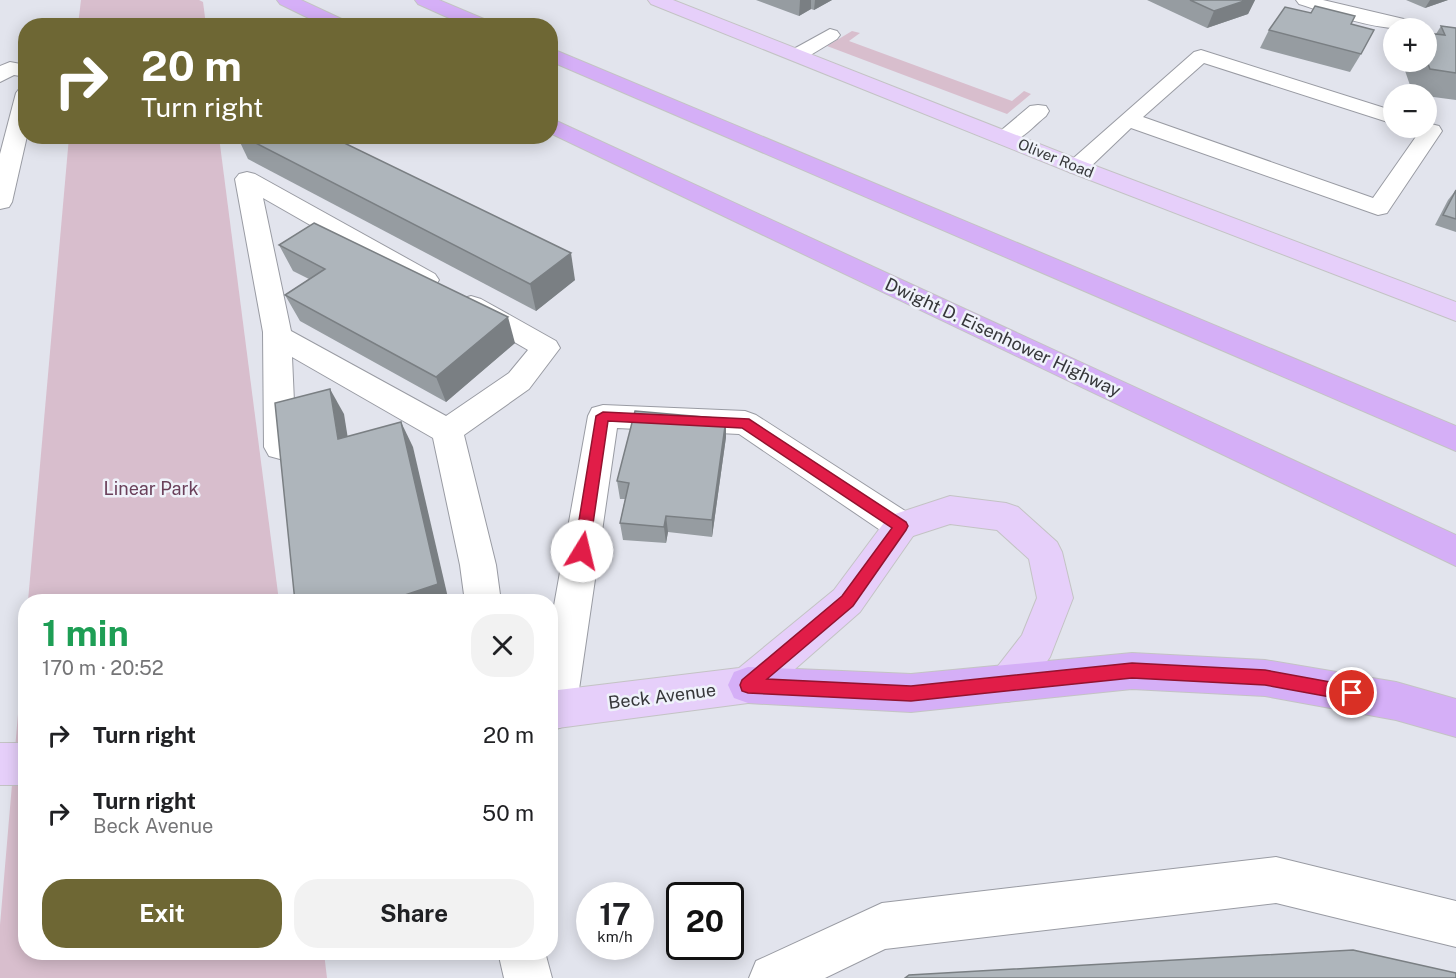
<!DOCTYPE html>
<html lang="en">
<head>
<meta charset="utf-8">
<style>
	:root { --surface:#fff; --page:#f2f2f2; --text:#202124; --muted:#757577; --accent:#6e6734 }
	body { margin:0; font-family:"Public Sans",sans-serif; background:var(--page); color:var(--text); height:100vh; display:flex; flex-direction:column; font-size:22px; white-space:nowrap }
	* { box-sizing:border-box; margin:0 }
	p { font-size:20px; color:var(--muted) }
	.icon { flex:none; width:33px; height:33px; fill:none; stroke:currentColor; stroke-width:2; stroke-linecap:round; stroke-linejoin:round }
	.map { position:relative; flex:1; overflow:hidden }
	.details { position:absolute; left:18px; top:594px; width:540px; height:366px; display:flex; flex-direction:column; background:var(--surface); border-radius:24px; box-shadow:0 3px 15px #0003 }
	.details>* { flex:none }
	.banner { position:absolute; left:18px; top:18px; width:540px; height:126px; border-radius:24px; box-shadow:0 3px 15px #0003; background:#6e6734; color:#fff; overflow:hidden }
	.controls { position:absolute; left:1383px; top:18px; display:grid; gap:12px }
	.controls a { display:grid; place-items:center; width:54px; height:54px; border-radius:50%; background:var(--surface); box-shadow:0 3px 15px #0003; font-size:30px }
	.speed { position:absolute; left:576px; top:882px; display:flex; gap:12px; font-size:30px; font-weight:700; text-align:center }
	.speed>* { display:grid; place-content:center; width:78px; height:78px; border-radius:50%; background:var(--surface); box-shadow:0 3px 15px #0003; line-height:1 }
	.speed small { font-size:15px; font-weight:400 }
	.speed .limit { border:3px solid #111; border-radius:9px; background:#fff; color:#111 }
	.pin { position:absolute; display:grid; place-items:center; width:51px; height:51px; color:#fff; margin:-26px; border:3px solid #fff; border-radius:50%; box-shadow:0 2px 6px #0007 }
	.me { position:absolute; width:66px; margin:-33px; rotate:9deg; stroke-linejoin:round; filter:drop-shadow(0 0 4px #0008) }
	.turn { display:flex; align-items:center; gap:21px; height:126px; padding:0 24px; font-size:27px }
	.turn .icon { width:78px; height:78px; stroke-width:2.5 }
	.turn b { display:block; font-size:42px; line-height:51px }
	.round { display:grid; place-items:center; flex:none; width:63px; height:63px; border-radius:24px; background:var(--page) }
	.head { display:flex; align-items:center; justify-content:space-between; height:102px; padding:0 24px }
	h1 { font-size:36px; font-weight:700; line-height:45px; color:#1e9e55 }
	.button { display:flex; gap:12px; margin-top:auto; padding:12px 24px }
	.button a { flex:1; height:69px; border-radius:24px; background:var(--accent); color:#fff; font-size:24px; font-weight:700; line-height:69px; text-align:center }
	.button a+a { background:var(--page); color:var(--text) }
	ul { padding:0; list-style:none }
	li { display:flex; align-items:center; gap:18px; height:78px; padding:0 24px }
	li div { flex:1 }
	li b { display:block; font-size:22px }
	li em { font-style:normal }
	.map>svg:first-child { display:block }
	.green { fill:#d8becd }
	.lines { fill:none; stroke-linecap:round; stroke-linejoin:round }
	.minor-casing { stroke:#999ba3; stroke-width:2 }
	.major-casing { stroke:#c3c3c4; stroke-width:2 }
	.highway-casing { stroke:#c3c3c4; stroke-width:2 }
	.minor { fill:#fff; fill-rule:evenodd }
	.major { fill:#e6cffa; fill-rule:evenodd }
	.highway { fill:#d5aff7; fill-rule:evenodd }
	.wall { fill:#969ca1 }
	.shaded-wall { fill:#7a7f83 }
	.building { fill:#aeb5bb; stroke:#7a7f83; stroke-width:1.5 }
	.route { fill:#e11d48; stroke:#92132f; stroke-width:1.5 }
	.labels { text-anchor:middle; dominant-baseline:central; stroke-width:5; stroke-linejoin:round; paint-order:stroke }
	.far-street-label { font-size:15px; fill:#36373a; stroke:#eff2fa }
	.street-label { font-size:18px; fill:#36373a; stroke:#eff2fa }
	.park-label { font-size:18px; fill:#6a405a; stroke:#eff2fa }
</style>
</head>
<body>
<div class="map">
<svg width="1456" height="978" viewBox="0 0 1456 978">
	<rect width="100%" height="100%" fill="#e2e4ed"/>
	<g class="green">
		<polygon points="81,0 199,0 203,2 206,25 78,25"/>
		<polygon points="852,31 860,33 849,41 1012,101 1024,91 1031,94 1007,114 827,46"/>
		<polygon points="69,137 219,137 279,601 28,601"/>
		<polygon points="25,632 26,952 324,953 327,978 0,978 0,925"/>
	</g>
	<g class="lines">
		<g class="minor-casing">
			<g id="minor">
				<path d="M1296,0H1323L1425,24L1427,28C1388,34 1338,17 1299,4Z"/>
				<polygon points="830,29 837,31 840,35 837,39 804,59 790,59 787,55 790,51"/>
				<polygon points="1201,50 1394,111 1394,124 1204,63 1143,117 1373,198 1422,128 1431,124 1439,126 1442,131 1387,213 1378,215 1131,128 1085,172 1077,174 1069,172 1065,167 1069,162 1194,52"/>
				<polygon points="10,62 26,65 26,77 14,75 0,82 0,66"/>
				<polygon points="26,87 27,136 12,202 9,207 0,209 0,154 16,93 19,89"/>
				<path d="M1038,105L1046,106L1049,111L1046,116C1032,127 1017,147 998,143L995,138L998,133L1030,106Z"/>
				<polygon points="247,172 255,174 435,274 439,280 435,286 426,289 417,286 263,198 291,331 446,416 509,373 528,350 461,311 457,305 461,299 471,296 481,299 556,341 560,348 529,389 464,435 496,565 501,602 465,602 460,565 433,438 292,357 296,447 291,456 280,459 269,456 264,447 263,332 235,179 239,174"/>
				<polygon points="603,405 745,411 756,415 913,516 918,526 913,536 901,540 889,536 739,434 617,428 576,710 570,724 556,729 550,727 550,628 588,416 592,408"/>
				<polygon points="1276,857 1456,901 1456,947 1276,903 885,949 825,978 749,978 756,961 882,903"/>
				<polygon points="498,952 545,952 552,978 504,978"/>
			</g>
		</g>
		<g class="major-casing">
			<g id="major">
				<polygon points="648,0 673,0 1085,162 1456,302 1456,321 1069,172 651,4"/>
				<polygon points="950,496 1006,503 1018,507 1057,542 1062,552 1073,598 1050,657 1022,697 1008,702 994,697 989,684 994,671 1022,635 1037,598 1029,559 997,530 950,524 913,536 860,612 762,698 748,703 550,729 550,691 739,668 834,590 889,516"/>
				<rect x="0" y="743" width="26" height="42"/>
			</g>
		</g>
		<g class="highway-casing">
			<g id="highway">
				<polygon points="277,0 301,0 348,22 350,26 325,26 280,4"/>
				<polygon points="415,0 439,0 491,22 493,26 467,26 418,4"/>
				<polygon points="550,48 1456,426 1456,451 550,61"/>
				<polygon points="550,118 1456,535 1456,566 550,133"/>
				<polygon points="1132,653 1265,660 1396,682 1456,699 1456,737 1396,720 1265,696 1132,689 911,712 748,703 734,698 728,685 734,672 748,667 911,674"/>
			</g>
		</g>
		<use href="#minor" class="minor"/>
		<use href="#major" class="major"/>
		<use href="#highway" class="highway"/>
	</g>
	<g class="wall">
		<polygon points="756,0 832,0 814,10 811,9 799,16"/>
		<polygon points="1147,0 1255,0 1248,14 1207,28"/>
		<polygon points="1406,0 1448,0 1425,8"/>
		<polygon points="1351,24 1361,54 1350,72 1260,48 1269,30"/>
		<polygon points="1441,26 1456,28 1456,100 1426,96 1426,94 1413,94 1402,62 1426,62 1426,33 1436,34"/>
		<polygon points="237,136 330,136 575,280 536,311 248,159"/>
		<polygon points="1456,190 1456,232 1435,225 1448,200"/>
		<polygon points="279,245 515,343 446,402 300,321 285,295 309,279 293,271"/>
		<polygon points="726,419 726,437 712,537 668,532 666,543 623,540 620,523 625,499 620,499 617,481"/>
	</g>
	<g class="shaded-wall">
		<polygon points="800,0 811,0 811,9 799,16"/>
		<polygon points="815,0 832,0 814,10"/>
		<polygon points="1247,0 1255,0 1248,14 1207,28 1214,11"/>
		<polygon points="1430,0 1448,0 1425,8"/>
		<polygon points="571,253 575,280 536,311 530,284"/>
		<polygon points="508,317 515,343 446,402 436,377"/>
		<polygon points="330,389 344,414 352,464 338,439"/>
		<polygon points="726,419 726,437 712,537 712,520"/>
		<polygon points="401,422 413,447 449,602 384,602"/>
		<polygon points="666,516 668,532 666,543 664,527"/>
	</g>
	<g class="building">
		<polygon points="1190,0 1247,0 1214,11"/>
		<polygon points="1315,6 1355,16 1351,24 1374,30 1361,54 1269,30 1285,7 1311,13"/>
		<polygon points="1441,26 1456,28 1456,73 1430,69 1426,59 1426,33 1445,35"/>
		<polygon points="242,136 330,136 571,253 530,284"/>
		<polygon points="1456,190 1456,219 1443,215"/>
		<polygon points="314,223 508,317 436,377 285,295 325,269 279,245"/>
		<polygon points="330,389 338,439 401,422 438,584 384,602 295,602 275,403"/>
		<polygon points="635,411 726,419 712,520 666,516 664,527 620,523 629,483 617,481"/>
		<polygon points="1353,950 1456,973 1456,978 905,978 909,975"/>
	</g>
	<polygon class="route" points="603,412 749,419 906,522 908,526 906,530 853,606 767,679 911,686 1132,663 1265,670 1352,686 1358,688 1360,693 1358,699 1352,701 1265,685 1132,678 911,701 748,693 742,691 740,685 742,680 842,596 892,528 742,428 608,421 589,551 587,555 576,555 574,551 596,416"/>
	<g class="labels">
		<g class="far-street-label">
			<text transform="translate(1056 158) rotate(22)">Oliver Road</text>
		</g>
		<g class="street-label">
			<text transform="translate(1003 337) rotate(25)">Dwight D. Eisenhower Highway</text>
			<text transform="translate(662 696) rotate(-7)">Beck Avenue</text>
		</g>
		<g class="park-label">
			<text x="151" y="488">Linear Park</text>
		</g>
	</g>
</svg>
<div class="controls">
<a>+</a>
<a>−</a>
</div>
<div class="speed"><div>17<small>km/h</small></div><div class="limit">20</div></div>
<div class="pin" style="left:1352px;top:693px;background:#d93025"><svg class="icon" aria-label="arrive" viewBox="0 0 24 24"><path d="M6 21V4h12l-3 4 3 4H6"/></svg></div>
<svg class="me" style="left:582px;top:551px" viewBox="-20 -20 40 40"><circle r="19" fill="#fff"/><path d="M0-13L10 11 0 6-10 11z" fill="#e11d48"/></svg>
<div class="banner">
<div class="turn"><svg class="icon" aria-label="right" viewBox="0 0 24 24"><path d="M7 20v-9h11M14 6l5 5-5 5"/></svg><div><b>20 m</b>Turn right</div></div>
</div>
<section class="details">
<div class="head"><div><h1>1 min</h1><p>170 m · 20:52</p></div><a class="round"><svg class="icon" aria-label="close" viewBox="0 0 24 24"><path d="M6 6l12 12M18 6L6 18"/></svg></a></div>
<ul>
<li><svg class="icon" aria-label="right" viewBox="0 0 24 24"><path d="M7 20v-9h11M14 6l5 5-5 5"/></svg><div><b>Turn right</b></div><em>20 m</em></li>
<li><svg class="icon" aria-label="right" viewBox="0 0 24 24"><path d="M7 20v-9h11M14 6l5 5-5 5"/></svg><div><b>Turn right</b><p>Beck Avenue</p></div><em>50 m</em></li>
</ul>
<div class="button"><a>Exit</a><a>Share</a></div>
</section>
</div>
</body>
</html>
